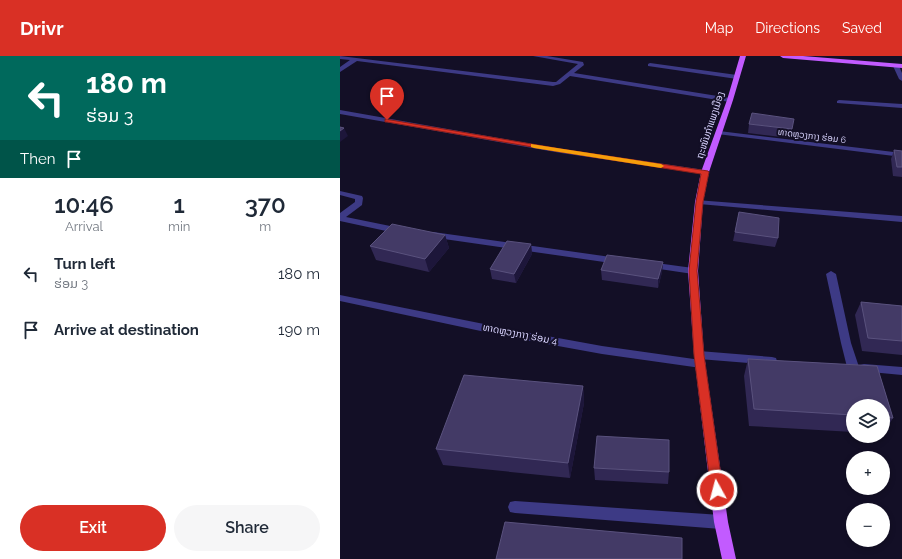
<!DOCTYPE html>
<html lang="en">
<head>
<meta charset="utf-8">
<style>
	:root { --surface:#fff; --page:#f6f6f7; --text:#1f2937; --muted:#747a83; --accent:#d93025 }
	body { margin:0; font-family:Raleway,"Noto Sans Lao",sans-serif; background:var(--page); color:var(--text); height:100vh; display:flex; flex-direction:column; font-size:15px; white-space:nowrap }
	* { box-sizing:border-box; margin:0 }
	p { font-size:13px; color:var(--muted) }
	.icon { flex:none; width:22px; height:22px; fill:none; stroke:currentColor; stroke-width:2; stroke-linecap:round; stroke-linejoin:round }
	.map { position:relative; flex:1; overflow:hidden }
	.drawer { display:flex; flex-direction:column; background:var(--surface); width:340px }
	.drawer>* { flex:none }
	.banner { background:#00695c; color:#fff; overflow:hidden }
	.controls { position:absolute; left:506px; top:343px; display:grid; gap:8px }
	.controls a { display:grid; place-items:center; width:44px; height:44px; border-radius:50%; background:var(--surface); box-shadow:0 2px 6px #0003; font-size:20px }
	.pin { position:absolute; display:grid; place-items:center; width:34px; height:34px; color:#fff; margin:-41px -17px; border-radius:50% 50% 50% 0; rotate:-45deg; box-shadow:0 0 4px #0007 }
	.pin .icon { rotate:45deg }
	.me { position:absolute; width:44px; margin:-22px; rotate:353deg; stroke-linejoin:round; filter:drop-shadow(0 0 3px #0008) }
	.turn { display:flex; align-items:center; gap:14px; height:84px; padding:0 20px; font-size:18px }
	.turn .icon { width:52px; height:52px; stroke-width:2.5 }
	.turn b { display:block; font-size:28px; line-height:34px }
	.then { display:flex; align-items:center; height:38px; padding:0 20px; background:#0003; gap:8px; font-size:15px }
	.eta { display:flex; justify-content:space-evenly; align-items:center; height:68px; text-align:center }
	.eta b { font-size:24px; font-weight:600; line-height:28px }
	.button { display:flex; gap:8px; margin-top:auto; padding:8px 20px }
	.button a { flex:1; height:46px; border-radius:24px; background:var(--accent); color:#fff; font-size:16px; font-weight:600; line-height:46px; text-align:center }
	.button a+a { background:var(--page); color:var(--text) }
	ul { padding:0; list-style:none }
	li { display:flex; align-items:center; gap:12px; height:56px; padding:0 20px }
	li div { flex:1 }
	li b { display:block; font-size:15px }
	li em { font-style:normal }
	header { display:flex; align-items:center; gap:24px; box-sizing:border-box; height:56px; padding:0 20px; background:var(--accent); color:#fff }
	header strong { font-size:19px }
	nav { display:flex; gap:22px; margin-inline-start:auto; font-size:14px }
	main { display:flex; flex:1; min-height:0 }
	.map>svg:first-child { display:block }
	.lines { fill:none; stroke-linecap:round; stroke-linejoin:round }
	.minor { fill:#3d3a85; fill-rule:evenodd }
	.major { fill:#c25bff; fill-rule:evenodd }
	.wall { fill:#312854 }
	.shaded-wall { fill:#1d163a }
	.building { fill:#433a66; stroke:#5a527e }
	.route { fill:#d93025; stroke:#8d1f18 }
	.slow { fill:#f59e0b }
	.labels { text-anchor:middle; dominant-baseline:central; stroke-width:4; stroke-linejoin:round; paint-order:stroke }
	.far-street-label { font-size:9px; fill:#d9d4ff; stroke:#130f26 }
	.street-label { font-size:10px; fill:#d9d4ff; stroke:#130f26 }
</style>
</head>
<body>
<header>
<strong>Drivr</strong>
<nav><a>Map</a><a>Directions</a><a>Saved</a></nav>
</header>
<main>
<section class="drawer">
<div class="banner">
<div class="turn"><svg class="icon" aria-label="left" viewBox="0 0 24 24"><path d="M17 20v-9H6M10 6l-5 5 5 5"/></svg><div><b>180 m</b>ຮ່ອມ 3</div></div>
<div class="then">Then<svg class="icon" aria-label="arrive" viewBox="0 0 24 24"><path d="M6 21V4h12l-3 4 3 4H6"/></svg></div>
</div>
<div class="eta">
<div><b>10:46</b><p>Arrival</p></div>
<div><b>1</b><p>min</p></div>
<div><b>370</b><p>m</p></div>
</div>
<ul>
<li><svg class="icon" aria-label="left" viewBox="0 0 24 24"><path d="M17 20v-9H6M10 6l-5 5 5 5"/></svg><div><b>Turn left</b><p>ຮ່ອມ 3</p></div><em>180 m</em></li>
<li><svg class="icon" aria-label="arrive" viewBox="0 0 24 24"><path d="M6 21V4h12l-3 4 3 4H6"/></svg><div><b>Arrive at destination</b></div><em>190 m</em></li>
</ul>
<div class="button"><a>Exit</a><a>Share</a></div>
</section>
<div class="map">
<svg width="562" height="503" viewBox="0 0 562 503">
	<rect width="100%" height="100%" fill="#130f26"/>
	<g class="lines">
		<g class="minor">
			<polygon points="0,0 213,26 216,26 238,8 193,0 207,0 243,6 244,9 234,17 390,42 393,44 390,46 230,20 220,28 213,30 17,5 0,16 0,11 10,4 0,3"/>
			<polygon points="310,7 397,19 400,21 397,23 308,10 308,8"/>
			<polygon points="554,9 559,10 562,17 562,25 559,23 553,10"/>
			<polygon points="499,44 562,48 562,52 497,47 497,45"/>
			<polygon points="0,54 221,93 365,114 369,116 365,118 221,97 0,58"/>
			<polygon points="379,75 562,97 562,101 377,78 377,76"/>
			<polygon points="0,135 22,140 23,142 22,149 6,161 60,172 64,175 60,178 0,165 0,157 15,146 15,143 0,139"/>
			<polygon points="356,144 562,160 562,166 359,148 355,146"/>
			<polygon points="93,176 278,202 283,205 278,208 90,181 89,179 90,177"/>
			<polygon points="309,206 353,212 358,215 353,218 306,211 304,209 306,207"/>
			<polygon points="491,215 496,218 511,287 519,311 517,314 513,315 509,314 507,311 501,287 486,218"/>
			<polygon points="0,239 174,274 262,290 361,304 365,305 366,308 365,311 361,312 262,298 174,282 0,245"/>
			<polygon points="359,295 432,301 436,302 437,305 436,308 432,309 359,303 355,302 354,299 355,296"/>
			<polygon points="524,308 562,311 562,319 520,315 518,312 520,309"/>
			<polygon points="175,445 381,459 386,461 388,466 386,471 381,473 175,457 170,456 168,451 170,446"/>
		</g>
		<g class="major">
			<polygon points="400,0 406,0 393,44 369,116 363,146 358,215 364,299 388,466 396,503 382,503 374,466 354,299 348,215 355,146 361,116 387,44"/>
			<polygon points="440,0 463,0 562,8 562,12 443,2"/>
		</g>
	</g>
	<g class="wall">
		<polygon points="409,68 452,73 450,82 408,77"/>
		<polygon points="554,94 562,95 562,121 553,120 551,103"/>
		<polygon points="399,156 438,182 435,191 393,185"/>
		<polygon points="105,179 109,192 89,216 36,204 30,190"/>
		<polygon points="191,188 192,198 176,227 152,223 150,213"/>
		<polygon points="323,206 322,216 318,232 262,224 261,214"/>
		<polygon points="521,246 562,250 562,299 522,295 515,259"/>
		<polygon points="408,303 537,310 553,362 543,378 543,350 513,350 513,376 409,370 404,320"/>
		<polygon points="243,330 244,347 230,422 103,409 96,393"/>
		<polygon points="254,412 329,416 328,428 255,424"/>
	</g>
	<g class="shaded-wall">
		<polygon points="4,72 8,80 0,86 0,75"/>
		<polygon points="105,179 109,192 89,216 85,203"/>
		<polygon points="191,188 192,198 176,227 174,218"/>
		<polygon points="323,206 322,216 318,232 318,223"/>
		<polygon points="243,330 244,347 230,422 228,407"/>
	</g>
	<g class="building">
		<polygon points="412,57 454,63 452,73 409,68"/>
		<polygon points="0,71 4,72 0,75"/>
		<polygon points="554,94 562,95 562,111 557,111"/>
		<polygon points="399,156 439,162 438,182 395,176"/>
		<polygon points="52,168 105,179 85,203 30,190"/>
		<polygon points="167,185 191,188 174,218 150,213"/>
		<polygon points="267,199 323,206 318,223 261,214"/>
		<polygon points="521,246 562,250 562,285 528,282"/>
		<polygon points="408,303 537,310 553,362 543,361 543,350 513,350 513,359 414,353"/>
		<polygon points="124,319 243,330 228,407 96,393"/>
		<polygon points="257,380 329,384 329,416 254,412"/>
		<polygon points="165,466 342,482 342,503 156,503"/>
	</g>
	<polygon class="route" points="45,63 221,93 368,115 369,116 363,146 357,215 364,299 383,434 381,438 377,440 373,438 371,434 354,299 349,215 356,146 361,118 221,96 47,66 45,66"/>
	<polygon class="slow" points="191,88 321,108 324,110 321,112 194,92 191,91"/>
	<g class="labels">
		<g class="far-street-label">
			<text transform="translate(472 80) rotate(7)">ທາດຫຼວງກາງ ຮ່ອມ 6</text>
		</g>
		<g class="street-label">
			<text transform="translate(370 69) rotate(-72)">ຖະໜົນກຳແພງເມືອງ</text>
			<text transform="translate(180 278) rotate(11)">ທາດຫຼວງກາງ ຮ່ອມ 4</text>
		</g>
	</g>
</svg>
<div class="controls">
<a><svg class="icon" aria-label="layers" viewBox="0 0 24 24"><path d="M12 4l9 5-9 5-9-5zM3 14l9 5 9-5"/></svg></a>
<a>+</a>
<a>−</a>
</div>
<div class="pin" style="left:47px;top:64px;background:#d93025"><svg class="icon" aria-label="arrive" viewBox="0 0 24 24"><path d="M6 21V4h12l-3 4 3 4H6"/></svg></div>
<svg class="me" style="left:377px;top:434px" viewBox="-20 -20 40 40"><circle r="17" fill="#d93025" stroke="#fff" stroke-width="3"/><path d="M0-11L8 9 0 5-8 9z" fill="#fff"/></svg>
</div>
</main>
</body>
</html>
